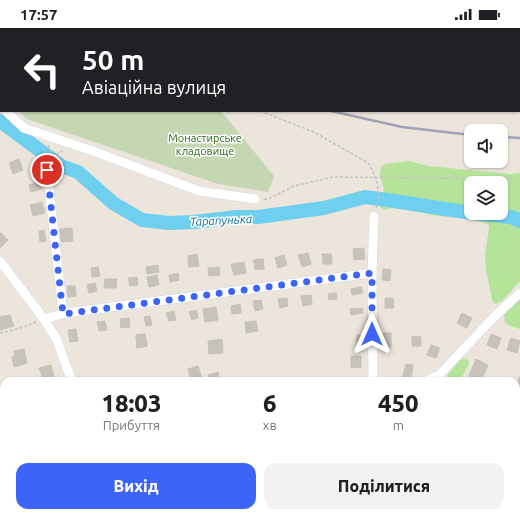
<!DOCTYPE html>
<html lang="uk">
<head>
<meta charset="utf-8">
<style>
	:root { --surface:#fff; --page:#f2f2f2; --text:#202124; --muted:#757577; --accent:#3c64f9 }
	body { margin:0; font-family:Ubuntu,sans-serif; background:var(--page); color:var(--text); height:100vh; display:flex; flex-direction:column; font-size:15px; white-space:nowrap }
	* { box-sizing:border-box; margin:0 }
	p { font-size:13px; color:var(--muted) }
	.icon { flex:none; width:22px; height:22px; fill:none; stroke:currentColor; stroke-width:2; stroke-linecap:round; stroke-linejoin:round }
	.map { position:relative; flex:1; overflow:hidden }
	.sheet { position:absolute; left:0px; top:349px; width:520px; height:140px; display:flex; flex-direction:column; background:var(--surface); border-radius:12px 12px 0 0; box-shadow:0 1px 3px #0004 }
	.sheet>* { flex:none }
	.guide { position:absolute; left:0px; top:0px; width:520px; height:84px; box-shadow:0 1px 3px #0004; background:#202124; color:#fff; overflow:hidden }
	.controls { position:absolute; left:464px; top:96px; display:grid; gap:8px }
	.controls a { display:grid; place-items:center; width:44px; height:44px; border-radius:8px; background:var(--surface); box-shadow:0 1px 3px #0004; font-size:20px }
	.pin { position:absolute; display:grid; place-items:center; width:34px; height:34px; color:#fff; margin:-17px; border:2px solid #fff; border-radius:50%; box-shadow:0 1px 4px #0007 }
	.me { position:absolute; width:44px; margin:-22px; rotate:0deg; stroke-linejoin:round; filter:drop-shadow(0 0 3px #0008) }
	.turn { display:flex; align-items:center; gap:14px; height:84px; padding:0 16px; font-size:18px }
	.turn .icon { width:52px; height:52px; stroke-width:2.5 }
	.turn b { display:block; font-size:28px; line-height:34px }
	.eta { display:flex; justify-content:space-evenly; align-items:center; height:68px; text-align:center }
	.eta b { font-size:24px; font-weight:800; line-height:28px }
	.button { display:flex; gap:8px; margin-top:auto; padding:8px 16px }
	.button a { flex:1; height:46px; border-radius:12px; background:var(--accent); color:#fff; font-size:16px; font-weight:800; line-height:46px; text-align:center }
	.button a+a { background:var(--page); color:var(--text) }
	.status { display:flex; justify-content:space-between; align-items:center; height:28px; padding:0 20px; background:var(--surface); direction:ltr }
	.status svg { height:11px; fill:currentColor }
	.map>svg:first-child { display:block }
	.green { fill:#b4e399; fill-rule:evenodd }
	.cemetery { fill:#c5d6b3 }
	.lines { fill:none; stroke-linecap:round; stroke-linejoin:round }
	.river { stroke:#6fcfee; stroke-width:14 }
	.building { fill:#c7c3bb; stroke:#c8c1b6 }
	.minor-casing { stroke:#d2d5e3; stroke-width:10 }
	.path { stroke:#c3c3c3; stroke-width:1.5; stroke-dasharray:3 2; stroke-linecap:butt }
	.minor { stroke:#fff; stroke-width:9 }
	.rail { stroke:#9fa3b5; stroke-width:2.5 }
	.route { stroke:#3c64f9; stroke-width:7; stroke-dasharray:0 12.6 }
	.labels { text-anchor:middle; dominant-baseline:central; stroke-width:3; stroke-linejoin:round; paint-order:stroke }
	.park-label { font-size:11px; fill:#2c681a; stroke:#fff }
	.water-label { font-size:12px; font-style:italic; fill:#0d6d9b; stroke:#fff }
</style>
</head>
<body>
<div class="status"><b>17:57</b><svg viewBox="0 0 49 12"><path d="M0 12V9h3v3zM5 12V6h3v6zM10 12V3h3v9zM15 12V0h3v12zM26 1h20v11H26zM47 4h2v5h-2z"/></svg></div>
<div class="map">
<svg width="520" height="489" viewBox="0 0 520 489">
	<rect width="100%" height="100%" fill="#ece5dc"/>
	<g class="green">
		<polygon points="206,0 414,0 414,1 209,1"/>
		<path d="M409,133L429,138L511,146L520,145V254C512,260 505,274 495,276L492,272L486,241L485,227L489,200L488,196C470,189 451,190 432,187C415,183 401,177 384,182L380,179L384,161L380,148L381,139L385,136ZM471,155H501V185H471Z"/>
		<polygon points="517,272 520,272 520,301 508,297 505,294 504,285 513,275"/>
		<polygon points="466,330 469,333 469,335 460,353 449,353 448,346 460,332"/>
	</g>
	<g class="cemetery">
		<polygon points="0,0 135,0 136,1 1,1 1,65"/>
		<polygon points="19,83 221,83 274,148 268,164 218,156 27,91"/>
	</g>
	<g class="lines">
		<g class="river">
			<polyline points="0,93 61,138 78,144 113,175 142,192 169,195 194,194 237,189 258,189 324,180 365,169 387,172 471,185"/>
			<polyline points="472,185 511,189 520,193"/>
		</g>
	</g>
	<g class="building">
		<polygon points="19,131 23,142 13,146 9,135"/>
		<polygon points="39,154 41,161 31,164 29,157"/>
		<polygon points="42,174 45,185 33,188 30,177"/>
		<polygon points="72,200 73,213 61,214 60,201"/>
		<polygon points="44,202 46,213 40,214 39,203"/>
		<polygon points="1,205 8,212 0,220 0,206"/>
		<polygon points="364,220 365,231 354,232 353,221"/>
		<polygon points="308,225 311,236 302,239 298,227"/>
		<polygon points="197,226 199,238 189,239 188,228"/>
		<polygon points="322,226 331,226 332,236 323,236"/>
		<polygon points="284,227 287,237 278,240 275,230"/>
		<polygon points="263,231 264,241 255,241 254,232"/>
		<polygon points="263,231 264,241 255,241 254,232"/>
		<polygon points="244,234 246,245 234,247 231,236"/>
		<polygon points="158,237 159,244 147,246 146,239"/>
		<polygon points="98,239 100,248 92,249 91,240"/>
		<polygon points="219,239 220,247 209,248 208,240"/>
		<polygon points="383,241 391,242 390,253 382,252"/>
		<polygon points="178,245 179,252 170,254 169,247"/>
		<polygon points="157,247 159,257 149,259 147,249"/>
		<polygon points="137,249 138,257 130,258 128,250"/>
		<polygon points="105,251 117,251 116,260 104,260"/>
		<polygon points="95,255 97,263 89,265 87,257"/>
		<polygon points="67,258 75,258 76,268 68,269"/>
		<polygon points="361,259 363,265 352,267 351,261"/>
		<polygon points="336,265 337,271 329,272 328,266"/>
		<polygon points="311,267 312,276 303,278 301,268"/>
		<polygon points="287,270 288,278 280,280 278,271"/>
		<polygon points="385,270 393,270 394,280 385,280"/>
		<polygon points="261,272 263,281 255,283 253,273"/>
		<polygon points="240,276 241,285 232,286 231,278"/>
		<polygon points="216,279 218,292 205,294 203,281"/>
		<polygon points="362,280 363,285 351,287 350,281"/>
		<polygon points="196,282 198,290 192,292 189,284"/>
		<polygon points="174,283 176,292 169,293 166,285"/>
		<polygon points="462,285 472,290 467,300 457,295"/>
		<polygon points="10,287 14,298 0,302 0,289"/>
		<polygon points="150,288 152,297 146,298 144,289"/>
		<polygon points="129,290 130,299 121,300 120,291"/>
		<polygon points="105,293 107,302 99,303 97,294"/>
		<polygon points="256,293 258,303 246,305 245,294"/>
		<polygon points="76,301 78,313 70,314 68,302"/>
		<rect x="379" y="305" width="12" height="14"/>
		<polygon points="145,306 147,318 137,320 136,307"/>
		<polygon points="145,306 147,318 137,320 136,307"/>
		<polygon points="491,306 501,310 497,321 487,317"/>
		<polygon points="357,307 363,307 363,314 356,314"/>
		<polygon points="412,308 421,309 421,318 412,318"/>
		<polygon points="511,310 520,313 517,325 507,322"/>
		<polygon points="222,311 223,325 209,326 208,313"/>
		<polygon points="431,317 440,320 436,330 427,327"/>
		<polygon points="24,321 27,335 14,339 12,329 15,328 14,323"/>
		<polygon points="351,328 361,328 361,339 351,340"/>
		<polygon points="476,331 488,337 481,353 469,348"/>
		<polygon points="406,336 413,337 411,352 402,351"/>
		<polygon points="51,337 54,348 43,351 39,340"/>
		<polygon points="198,338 202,351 191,353 188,341"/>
		<polygon points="218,344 220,353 209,353 208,347"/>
		<polygon points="520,348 520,367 516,365 516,357"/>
		<polygon points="198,485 211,485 213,489 193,489 193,487"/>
		<polygon points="339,485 351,485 350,489 338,488"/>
		<polygon points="407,485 421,485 420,489 407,489"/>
	</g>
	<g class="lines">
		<g class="minor-casing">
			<g id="minor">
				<polyline points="468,1 468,0"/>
				<polyline points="519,4 520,4"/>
				<polyline points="0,77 1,78"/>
				<polyline points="6,83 24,100 93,123 199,163 255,171"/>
				<polyline points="47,142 63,285"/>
				<polyline points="0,233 44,291 56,310 72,353"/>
				<polyline points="44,291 66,285 372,245"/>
				<polyline points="373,353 372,245 374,188"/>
				<polyline points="426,353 439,347 495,288 520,265"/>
				<polyline points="516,382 520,383"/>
				<polyline points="0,406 4,405"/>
				<polyline points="123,485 124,489"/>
				<polyline points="28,489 41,485"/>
				<polyline points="376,489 376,485"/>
			</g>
		</g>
		<g class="path">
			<polyline points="145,0 147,1"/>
			<polyline points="169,0 171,1"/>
			<polyline points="175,0 176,1"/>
			<polyline points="436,0 444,1"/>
			<polyline points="186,1 190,0"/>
			<polyline points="288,1 291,0"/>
			<polyline points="386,1 391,0"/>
			<path d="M260,83L314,104L368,135C377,149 381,165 376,180"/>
			<polyline points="48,117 53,128 64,122"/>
			<polyline points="50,135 53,128"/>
			<polyline points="264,171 268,171 294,158 333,149 520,151"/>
			<polyline points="0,305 18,301 36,294"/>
			<polyline points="13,489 21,487"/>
		</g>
		<use href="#minor" class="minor"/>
		<g class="rail">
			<polyline points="158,0 160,1"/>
			<polyline points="331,83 402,99 471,107"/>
			<polyline points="501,109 520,110"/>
		</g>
	</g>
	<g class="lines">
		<polyline class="route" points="47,142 63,286 372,245 372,306"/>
	</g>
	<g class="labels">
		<g class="park-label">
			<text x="205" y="110">Монастирське<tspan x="205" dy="13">кладовище</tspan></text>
		</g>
		<g class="water-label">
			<text transform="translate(221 192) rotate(-3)">Тарапунька</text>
		</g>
	</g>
</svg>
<div class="controls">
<a><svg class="icon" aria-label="sound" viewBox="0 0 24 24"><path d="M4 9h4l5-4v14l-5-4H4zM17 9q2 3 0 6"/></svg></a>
<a><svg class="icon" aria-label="layers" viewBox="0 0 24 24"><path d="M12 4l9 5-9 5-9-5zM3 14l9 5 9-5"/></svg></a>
</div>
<div class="pin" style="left:47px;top:142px;background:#d93025"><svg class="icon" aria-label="arrive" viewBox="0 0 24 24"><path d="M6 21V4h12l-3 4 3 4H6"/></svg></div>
<svg class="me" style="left:372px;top:306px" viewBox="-20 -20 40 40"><path d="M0-17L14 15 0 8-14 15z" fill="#3c64f9" stroke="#fff" stroke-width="4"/></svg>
<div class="guide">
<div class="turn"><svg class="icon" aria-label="left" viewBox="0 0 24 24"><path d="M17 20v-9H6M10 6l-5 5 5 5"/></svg><div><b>50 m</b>Авіаційна вулиця</div></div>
</div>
<section class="sheet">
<div class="eta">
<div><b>18:03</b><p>Прибуття</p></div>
<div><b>6</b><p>хв</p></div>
<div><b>450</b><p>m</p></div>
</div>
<div class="button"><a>Вихід</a><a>Поділитися</a></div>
</section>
</div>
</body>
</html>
